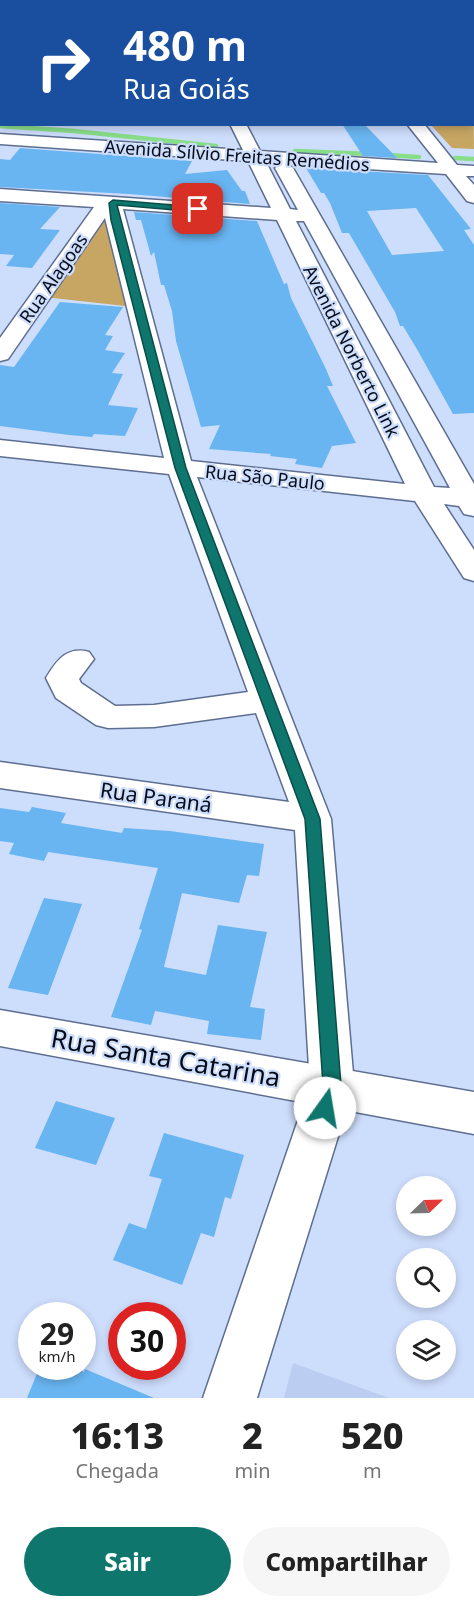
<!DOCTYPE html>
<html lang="pt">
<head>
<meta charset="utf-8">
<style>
	:root { --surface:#fff; --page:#f6f6f6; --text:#222; --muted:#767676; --accent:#0f766e }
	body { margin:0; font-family:"Noto Sans",sans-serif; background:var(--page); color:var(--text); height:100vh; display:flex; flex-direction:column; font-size:22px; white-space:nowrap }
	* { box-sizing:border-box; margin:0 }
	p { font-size:20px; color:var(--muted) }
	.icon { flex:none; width:33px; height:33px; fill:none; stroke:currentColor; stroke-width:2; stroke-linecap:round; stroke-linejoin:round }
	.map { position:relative; height:1398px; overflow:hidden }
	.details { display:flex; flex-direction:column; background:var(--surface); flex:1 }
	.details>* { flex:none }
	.guide { position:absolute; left:0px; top:0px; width:474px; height:126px; box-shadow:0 3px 9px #0003; background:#1a4fa0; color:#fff; overflow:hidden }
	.needle { width:39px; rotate:67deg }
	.buttons { position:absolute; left:396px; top:1176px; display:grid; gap:12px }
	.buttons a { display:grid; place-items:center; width:60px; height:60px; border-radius:50%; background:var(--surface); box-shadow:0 3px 9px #0003; font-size:30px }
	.speed { position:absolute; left:18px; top:1302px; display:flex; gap:12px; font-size:30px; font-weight:700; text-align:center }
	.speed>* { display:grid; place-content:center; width:78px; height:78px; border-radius:50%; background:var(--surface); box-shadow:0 3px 9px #0003; line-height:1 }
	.speed small { font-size:15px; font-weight:400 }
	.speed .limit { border:9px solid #d22; background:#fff; color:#111 }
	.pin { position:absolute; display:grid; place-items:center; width:51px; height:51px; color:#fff; margin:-26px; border-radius:12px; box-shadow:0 3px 9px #0006 }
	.me { position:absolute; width:66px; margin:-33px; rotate:13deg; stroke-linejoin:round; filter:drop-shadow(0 0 4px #0008) }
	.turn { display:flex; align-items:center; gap:21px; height:126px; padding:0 24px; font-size:27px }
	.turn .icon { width:78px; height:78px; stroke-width:2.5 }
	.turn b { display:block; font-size:42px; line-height:51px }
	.eta { display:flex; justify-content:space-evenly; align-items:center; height:102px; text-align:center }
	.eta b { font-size:36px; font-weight:800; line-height:42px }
	.button { display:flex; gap:12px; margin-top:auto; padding:12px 24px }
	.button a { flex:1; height:69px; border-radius:36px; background:var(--accent); color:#fff; font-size:24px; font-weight:800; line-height:69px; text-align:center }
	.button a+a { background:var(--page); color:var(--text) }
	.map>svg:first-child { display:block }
	.built { fill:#bbcef1 }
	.green { fill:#c7a664 }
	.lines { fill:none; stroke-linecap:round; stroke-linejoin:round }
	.stream { stroke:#8d8; stroke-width:4.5 }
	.canal { fill:#8d8; fill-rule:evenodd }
	.building { fill:#69b5f1; fill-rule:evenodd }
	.minor-casing { stroke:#5d6e91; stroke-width:3 }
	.major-casing { stroke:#5d6e91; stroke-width:3 }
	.minor { fill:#fff; fill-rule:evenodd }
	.major { fill:#fff; fill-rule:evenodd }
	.route { fill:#0f766e; stroke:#0a4d48; stroke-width:1.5 }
	.labels { text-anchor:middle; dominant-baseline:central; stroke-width:4.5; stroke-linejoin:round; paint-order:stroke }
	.far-street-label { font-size:18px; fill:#060b18; stroke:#cdddfc }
	.street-label { font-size:21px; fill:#060b18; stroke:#cdddfc }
	.near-street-label { font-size:26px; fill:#060b18; stroke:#cdddfc }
</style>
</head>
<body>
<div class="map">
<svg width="474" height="1398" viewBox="0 0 474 1398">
	<rect width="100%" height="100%" fill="#cdddfc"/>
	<polygon class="built" points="293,1363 389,1398 284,1398"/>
	<g class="green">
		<polygon points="473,78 474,149 452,148 431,125 472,124"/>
		<polygon points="106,208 134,307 44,297"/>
	</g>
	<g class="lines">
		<g class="stream">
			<polyline points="0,126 74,131 216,146"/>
			<polyline points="295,151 371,154"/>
			<polyline points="386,155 419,157"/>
			<polyline points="455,158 474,159"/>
		</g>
		<g class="canal">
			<polygon points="368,0 381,0 382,2 369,2"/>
			<rect x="472" y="33" width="2" height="6"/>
		</g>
	</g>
	<g class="building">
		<polygon points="342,124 364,124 397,158 363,156"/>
		<polygon points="20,148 192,161 185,174 227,170 242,191 245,191 250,204 129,194 0,187 0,159 10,160"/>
		<path d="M306,168L428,175L471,229L464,230L474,245V413L453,414L418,351L403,326H400L395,312L349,233H342L330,203L324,193H321ZM416,208L444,251L392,255L367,211Z"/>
		<polygon points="0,203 60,207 40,229 60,230 32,268 6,266 14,255 0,254"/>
		<polygon points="134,212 257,221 284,284 287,283 291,298 326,369 333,386 327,386 356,443 332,446 322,468 295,464 297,459 270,456 271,454 209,449 220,425 201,427 176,341 172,311 164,285 161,285 154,252 151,256 141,220 136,220"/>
		<polygon points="60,302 123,307 105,335 113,336 105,350 125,353 112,373 123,374 108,405 138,408 125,436 94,434 92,437 69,435 0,426 0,365 14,367"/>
		<polygon points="32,807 66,813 61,823 122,833 124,828 170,831 264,844 259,876 247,875 239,903 182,893 164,967 206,975 218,925 267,932 250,1007 265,1009 261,1040 207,1034 209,1021 155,1011 151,1025 111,1017 142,930 139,929 158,868 48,852 44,861 9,854 14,843 0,841 0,808 29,812"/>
		<polygon points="44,898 82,904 48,995 8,988"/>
		<polygon points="56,1101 115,1118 96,1165 35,1148"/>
		<polygon points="164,1133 244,1155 231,1199 225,1197 214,1237 201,1233 182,1285 113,1260 129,1223 146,1229 162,1179 149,1176"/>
		<polygon points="40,1366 70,1366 84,1372 85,1369 154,1398 27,1398"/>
	</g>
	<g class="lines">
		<g class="minor-casing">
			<g id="minor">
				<polygon points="0,0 11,0 12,2 2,2 2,5"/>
				<polygon points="127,0 141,0 142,2 128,2"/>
				<polygon points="168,0 188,0 167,2"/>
				<polygon points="290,0 305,0 306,2 291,2"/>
				<rect x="0" y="38" width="2" height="8"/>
				<rect x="472" y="70" width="2" height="8"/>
				<rect x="0" y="75" width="2" height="8"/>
				<path d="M230,124H246L260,151L438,163L407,124H424L457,165L474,166V176H466L474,185V203L467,201L446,174L288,164L293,168L474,484V516L464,514L459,506L444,504L474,550V581L464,578L415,501L197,477L331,819L354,1085L257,1398H203L310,1085L295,830L0,788V762L289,802L256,713L154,727L108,728L96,725L56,698L46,678C57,660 67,646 89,652L94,659L79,679L81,683L115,706L154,705L248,692L169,474L0,456V440L164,458L105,218L8,359L0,361V338L94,207L0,201V189L271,208L248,161L0,144V134L243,150ZM266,162L282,163L275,168L298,210L290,209ZM123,209L277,220L405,484L191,461ZM296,221H304L450,488L434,487Z"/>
			</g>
		</g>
		<g class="major-casing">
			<polygon id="major" points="0,1010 474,1092 474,1134 0,1046"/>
		</g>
		<use href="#minor" class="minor"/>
		<use href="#major" class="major"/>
	</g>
	<polygon class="route" points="113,200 198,207 202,209 198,212 117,205 186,468 320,819 341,1085 331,1114 325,1116 318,1114 316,1108 323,1085 305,819 175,468 111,220 109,203"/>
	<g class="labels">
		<g class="far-street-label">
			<text transform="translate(237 155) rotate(4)">Avenida Sílvio Freitas Remédios</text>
			<text transform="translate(53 278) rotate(-55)">Rua Alagoas</text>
			<text transform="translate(352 351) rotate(63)">Avenida Norberto Link</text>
			<text transform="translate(265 477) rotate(6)">Rua São Paulo</text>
		</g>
		<g class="street-label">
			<text transform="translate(156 797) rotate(8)">Rua Paraná</text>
		</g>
		<g class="near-street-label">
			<text transform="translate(166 1057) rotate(10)">Rua Santa Catarina</text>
		</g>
	</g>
</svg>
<div class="buttons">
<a><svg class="needle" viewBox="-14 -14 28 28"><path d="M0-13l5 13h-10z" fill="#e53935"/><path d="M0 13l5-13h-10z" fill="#767676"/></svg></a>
<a><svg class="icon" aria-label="search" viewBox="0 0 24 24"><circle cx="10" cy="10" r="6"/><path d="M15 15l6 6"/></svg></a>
<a><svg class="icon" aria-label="layers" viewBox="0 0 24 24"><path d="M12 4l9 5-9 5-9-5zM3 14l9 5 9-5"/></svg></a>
</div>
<div class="speed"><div>29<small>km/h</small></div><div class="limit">30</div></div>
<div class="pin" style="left:198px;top:209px;background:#d93025"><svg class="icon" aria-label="arrive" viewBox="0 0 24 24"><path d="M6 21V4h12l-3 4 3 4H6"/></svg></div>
<svg class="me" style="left:325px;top:1108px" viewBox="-20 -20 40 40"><circle r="19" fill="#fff"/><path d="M0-13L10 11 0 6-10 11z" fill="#0f766e"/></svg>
<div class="guide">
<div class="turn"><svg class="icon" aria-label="right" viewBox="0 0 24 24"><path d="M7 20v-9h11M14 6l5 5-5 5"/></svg><div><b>480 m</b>Rua Goiás</div></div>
</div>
</div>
<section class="details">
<div class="eta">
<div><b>16:13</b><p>Chegada</p></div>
<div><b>2</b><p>min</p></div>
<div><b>520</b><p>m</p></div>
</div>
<div class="button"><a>Sair</a><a>Compartilhar</a></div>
</section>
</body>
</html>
